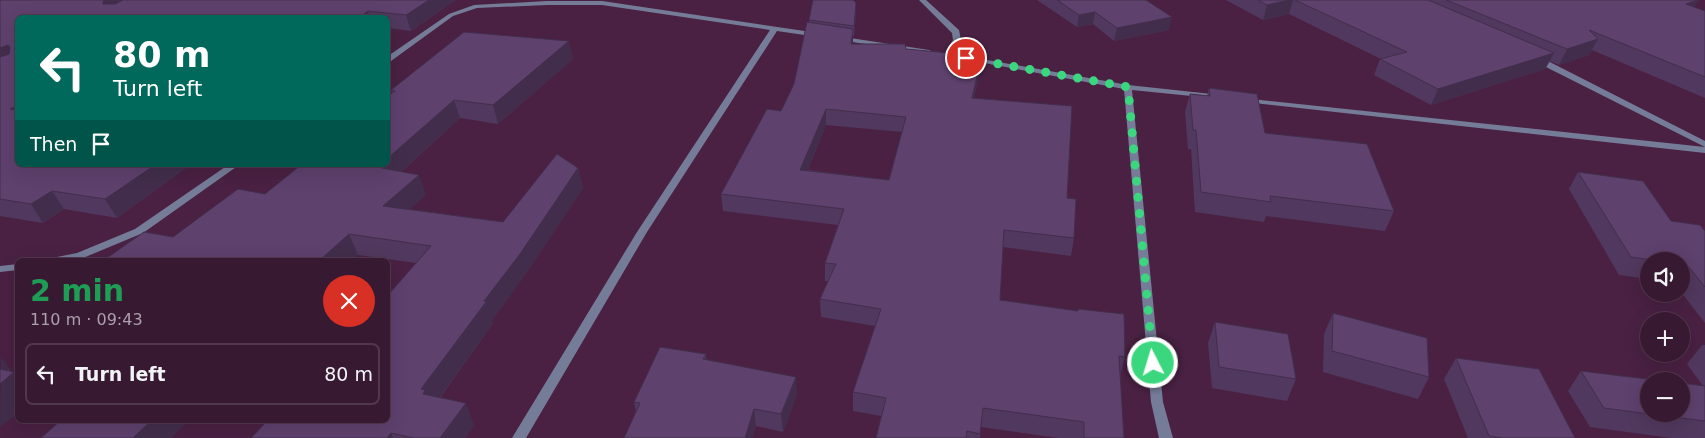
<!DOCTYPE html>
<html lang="en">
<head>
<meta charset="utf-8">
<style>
	:root { --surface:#381932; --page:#43263e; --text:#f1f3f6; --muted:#aba0ac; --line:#52384d }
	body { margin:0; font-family:"DejaVu Sans",sans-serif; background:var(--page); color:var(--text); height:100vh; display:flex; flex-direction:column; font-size:19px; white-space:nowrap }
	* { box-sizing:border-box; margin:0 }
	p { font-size:16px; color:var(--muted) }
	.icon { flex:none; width:28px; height:28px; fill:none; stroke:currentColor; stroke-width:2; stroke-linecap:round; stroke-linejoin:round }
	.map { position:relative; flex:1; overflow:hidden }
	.side { position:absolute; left:15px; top:258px; width:375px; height:165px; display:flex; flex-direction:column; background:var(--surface); border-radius:8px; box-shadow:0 5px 20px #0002,0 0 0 1px var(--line) }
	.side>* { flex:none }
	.hud { position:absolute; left:15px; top:15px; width:375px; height:152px; border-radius:8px; box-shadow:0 5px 20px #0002,0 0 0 1px var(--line); background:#00695c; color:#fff; overflow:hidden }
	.controls { position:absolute; left:1640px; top:252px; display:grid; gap:10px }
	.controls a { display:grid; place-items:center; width:50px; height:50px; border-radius:50%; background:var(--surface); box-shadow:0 5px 20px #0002,0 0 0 1px var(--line); font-size:25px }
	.pin { position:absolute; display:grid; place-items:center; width:42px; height:42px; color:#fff; margin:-21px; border:2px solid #fff; border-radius:50%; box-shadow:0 1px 5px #0007 }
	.me { position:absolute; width:55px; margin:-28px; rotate:355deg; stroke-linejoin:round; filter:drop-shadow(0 0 4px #0008) }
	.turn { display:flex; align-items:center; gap:18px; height:105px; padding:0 15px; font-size:22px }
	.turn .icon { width:65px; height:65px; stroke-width:2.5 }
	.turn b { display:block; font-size:35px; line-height:42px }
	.then { display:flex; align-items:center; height:48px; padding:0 15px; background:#0003; gap:10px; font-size:19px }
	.round { display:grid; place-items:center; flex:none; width:52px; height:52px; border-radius:26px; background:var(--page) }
	.head { display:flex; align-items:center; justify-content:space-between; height:85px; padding:0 15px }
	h1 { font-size:30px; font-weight:700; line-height:38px; color:#1e9e55 }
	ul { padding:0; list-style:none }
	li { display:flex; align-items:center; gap:15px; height:62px; margin:0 10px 8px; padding:0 5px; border:2px solid var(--line); border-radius:8px }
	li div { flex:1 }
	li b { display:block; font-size:19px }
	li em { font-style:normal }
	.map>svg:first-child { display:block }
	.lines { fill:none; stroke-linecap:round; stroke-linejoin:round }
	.minor { fill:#757c98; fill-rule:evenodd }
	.wall { fill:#51385e; fill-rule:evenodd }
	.shaded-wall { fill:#422e4c }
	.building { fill:#5e416d; stroke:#422e4c; fill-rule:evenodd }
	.route { stroke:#3bd77e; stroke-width:9; stroke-dasharray:0 16.2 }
</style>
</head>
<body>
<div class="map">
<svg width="1705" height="438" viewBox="0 0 1705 438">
	<rect width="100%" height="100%" fill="#4a2143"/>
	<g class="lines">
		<g class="minor">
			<polygon points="919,0 926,0 959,30 961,40 951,56 945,56 944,54 953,40 952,33"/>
			<polygon points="547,1 602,1 818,33 822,35 818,37 777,31 647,232 526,438 512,438 637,232 770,30 602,5 547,5 477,8 453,16 391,61 388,61 388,56 449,14 474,5"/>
			<polygon points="837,36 929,50 933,52 929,54 840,40 836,38"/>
			<polygon points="965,56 1128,85 1221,95 1225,97 1221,99 1132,90 1163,402 1173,438 1159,438 1151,402 1124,89 968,60 964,58"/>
			<polygon points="1534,57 1540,57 1705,141 1705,147 1534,61"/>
			<polygon points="1242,98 1705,147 1705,153 1245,102 1242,102"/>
			<polygon points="228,165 239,165 143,233 83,258 75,260 51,260 52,258 77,253 135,229"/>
			<polygon points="18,264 18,270 0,272 0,266"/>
		</g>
	</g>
	<g class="wall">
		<polygon points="0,0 456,0 411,31 388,28 388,18 18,18 18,165 190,165 117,218 64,209 43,223 0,216"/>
		<polygon points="1037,0 1146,0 1169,30 1114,41 1093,24 1077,27"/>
		<polygon points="1226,0 1699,0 1694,7 1705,11 1705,98 1592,50 1589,55 1559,65 1550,61 1545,69 1431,105 1374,75 1380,59 1381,59 1289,14 1263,20"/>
		<path d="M856,13L854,36H853V44L906,49L980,71L974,98L1067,198L1074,238L1071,256L1003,247L1000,300L1078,311V309L1125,357L1120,376L1124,438H1058L981,427L980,438H876L881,416L853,411V392L875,326L821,317L820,299L828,281H825V263L838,225L723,211L721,194L781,111L794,84L809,22V20ZM826,125L902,132L889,180L808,170Z"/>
		<polygon points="573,59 498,124 460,118 401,172 426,195 409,209 503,222 578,168 583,188 525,275 492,320 493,323 440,398 474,425 465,438 251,438 388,420 416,263 358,255 352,260 104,260 173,237 265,194 392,93 391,90"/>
		<polygon points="1209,88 1265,133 1394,211 1385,231 1266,216 1264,222 1195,212 1191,149 1188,149 1185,112 1190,94 1207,96"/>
		<polygon points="1578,172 1671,221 1705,231 1705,323 1681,292 1681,261 1649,261 1649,279 1619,275 1569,189"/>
		<polygon points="1333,313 1429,377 1418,399 1323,372 1324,334"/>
		<polygon points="1215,322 1296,379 1287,401 1212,388 1208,343"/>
		<polygon points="1702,345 1705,345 1705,438 1671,438 1590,427 1568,391 1581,371 1703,386 1687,364"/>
		<polygon points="706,354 706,359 797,394 783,432 756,426 752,438 624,438 636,412 634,402"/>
		<polygon points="1456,358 1575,438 1468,438 1444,379"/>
	</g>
	<g class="shaded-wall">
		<polygon points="105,0 142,0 111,16 103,4 103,1"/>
		<polygon points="429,0 456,0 411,31 406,15"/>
		<polygon points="1289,0 1293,0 1289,14 1263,20 1267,5"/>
		<polygon points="1699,0 1690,15 1686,4"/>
		<polygon points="856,3 856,13 854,36 854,26"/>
		<polygon points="368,11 370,18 358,18"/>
		<polygon points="1095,12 1093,24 1077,27 1079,15"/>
		<polygon points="1172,17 1169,30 1114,41 1117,28"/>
		<polygon points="853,29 853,43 851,59 851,44"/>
		<polygon points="1598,39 1589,55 1559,65 1567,49"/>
		<polygon points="569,41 573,59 498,124 493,105"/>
		<polygon points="8,45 17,61 0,68 0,48"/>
		<polygon points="1554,53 1545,69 1431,105 1438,89"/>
		<polygon points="982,56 980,71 970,114 972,98"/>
		<polygon points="454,100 460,118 384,187 377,167 379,165 388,165 388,158"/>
		<polygon points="18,105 18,121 10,109"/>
		<polygon points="826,109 826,125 801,187 800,170"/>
		<polygon points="155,165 190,165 117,218 105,199"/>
		<polygon points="578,168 583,188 525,275 492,320 493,323 432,408 431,415 421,389"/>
		<polygon points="419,175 426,195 391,226 383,206"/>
		<polygon points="52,191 64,209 43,223 31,204"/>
		<polygon points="349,234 358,255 352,260 320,260"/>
		<polygon points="1,357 13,373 14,372 18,376 18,413 0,427"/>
		<polygon points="796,377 797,394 783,432 781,414"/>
		<polygon points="466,403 474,425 465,438 440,438"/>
		<polygon points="754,409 756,426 752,438 745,438"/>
		<polygon points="152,420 189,420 171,438 133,438"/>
		<polygon points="391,433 393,438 387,438"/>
	</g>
	<g class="building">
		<polygon points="0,0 105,0 103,1 103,4 115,4 123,0 429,0 406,15 368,11 358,18 18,18 18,105 10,109 18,110 18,165 155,165 105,199 52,191 31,204 0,199 0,57 9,54 10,47 8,45 0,48"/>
		<polygon points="813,0 853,0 856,3 854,26 809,20"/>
		<polygon points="1057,0 1146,0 1172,17 1117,28 1095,12 1079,15"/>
		<polygon points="1258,0 1289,0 1267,5"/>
		<polygon points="1295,0 1428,0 1554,53 1438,89 1380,59 1407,52"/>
		<polygon points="1446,0 1698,0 1686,4 1705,11 1705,77 1589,30 1598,39 1567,49"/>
		<path d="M807,22L853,29L851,44H905L906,49L982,56L972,98L1072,106L1067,198L1076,199L1074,238L1004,230L1000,300L1078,311V309L1124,314L1125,357L1119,356L1124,438H1084V422L983,408L980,434L967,431L966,438H876L886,398L853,392L881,309L820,299L836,264L825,263L844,209L721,194L767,109L781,111L794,84ZM826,109L906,117L889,180L800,170Z"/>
		<polygon points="464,32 569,41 493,105 454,100 388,158 388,96 395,91 391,90"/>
		<polygon points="1209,88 1257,94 1265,133 1367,144 1394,211 1270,196 1271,202 1201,192 1196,130 1193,130 1190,94 1210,96"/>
		<polygon points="557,154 578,168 520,254 484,301 486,302 421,389 425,390 423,394 466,403 440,438 414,438 391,433 387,438 251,438 268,420 388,420 388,295 431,246 349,234 320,260 162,260 162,259 161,260 104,260 144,232 173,237 238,189 265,194 301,165 379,165 377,167 419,175 383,206 503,222"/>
		<polygon points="1578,172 1643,181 1671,221 1700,225 1705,231 1705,287 1688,266 1681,265 1681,261 1659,261 1631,257"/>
		<polygon points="1333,313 1427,338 1429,377 1332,351"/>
		<polygon points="1215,322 1288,334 1296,379 1219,367"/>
		<polygon points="660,347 706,354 703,359 796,377 781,414 754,409 745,438 624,438 640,403 634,402"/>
		<polygon points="1456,358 1539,369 1575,438 1503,438 1489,436"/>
		<polygon points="0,369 14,372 0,384"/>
		<polygon points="1581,371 1663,381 1649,381 1649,414 1604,408"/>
		<polygon points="1681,383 1705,386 1705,421 1651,414 1681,414"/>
		<polygon points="61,420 152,420 133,438 41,438"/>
	</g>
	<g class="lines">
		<polyline class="route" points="966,58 1128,87 1153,363"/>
	</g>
</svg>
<div class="controls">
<a><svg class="icon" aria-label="sound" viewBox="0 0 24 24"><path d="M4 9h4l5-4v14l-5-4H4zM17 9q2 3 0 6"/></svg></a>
<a>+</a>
<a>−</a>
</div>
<div class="pin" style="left:966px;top:58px;background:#d93025"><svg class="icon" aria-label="arrive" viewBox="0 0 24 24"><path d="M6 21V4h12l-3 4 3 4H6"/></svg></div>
<svg class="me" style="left:1153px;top:363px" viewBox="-20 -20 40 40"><circle r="17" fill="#3bd77e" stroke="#fff" stroke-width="3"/><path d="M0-11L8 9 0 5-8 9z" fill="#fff"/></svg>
<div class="hud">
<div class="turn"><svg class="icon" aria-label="left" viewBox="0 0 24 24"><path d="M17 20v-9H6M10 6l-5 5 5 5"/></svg><div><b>80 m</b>Turn left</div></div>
<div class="then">Then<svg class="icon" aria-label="arrive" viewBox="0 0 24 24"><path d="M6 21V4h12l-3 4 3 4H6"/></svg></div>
</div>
<section class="side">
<div class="head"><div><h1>2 min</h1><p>110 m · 09:43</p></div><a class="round" style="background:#d93025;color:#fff"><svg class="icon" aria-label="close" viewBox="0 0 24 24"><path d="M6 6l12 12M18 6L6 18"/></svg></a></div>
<ul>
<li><svg class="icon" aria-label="left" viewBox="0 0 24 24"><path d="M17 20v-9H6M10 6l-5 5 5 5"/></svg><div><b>Turn left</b></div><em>80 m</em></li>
</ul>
</section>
</div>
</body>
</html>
